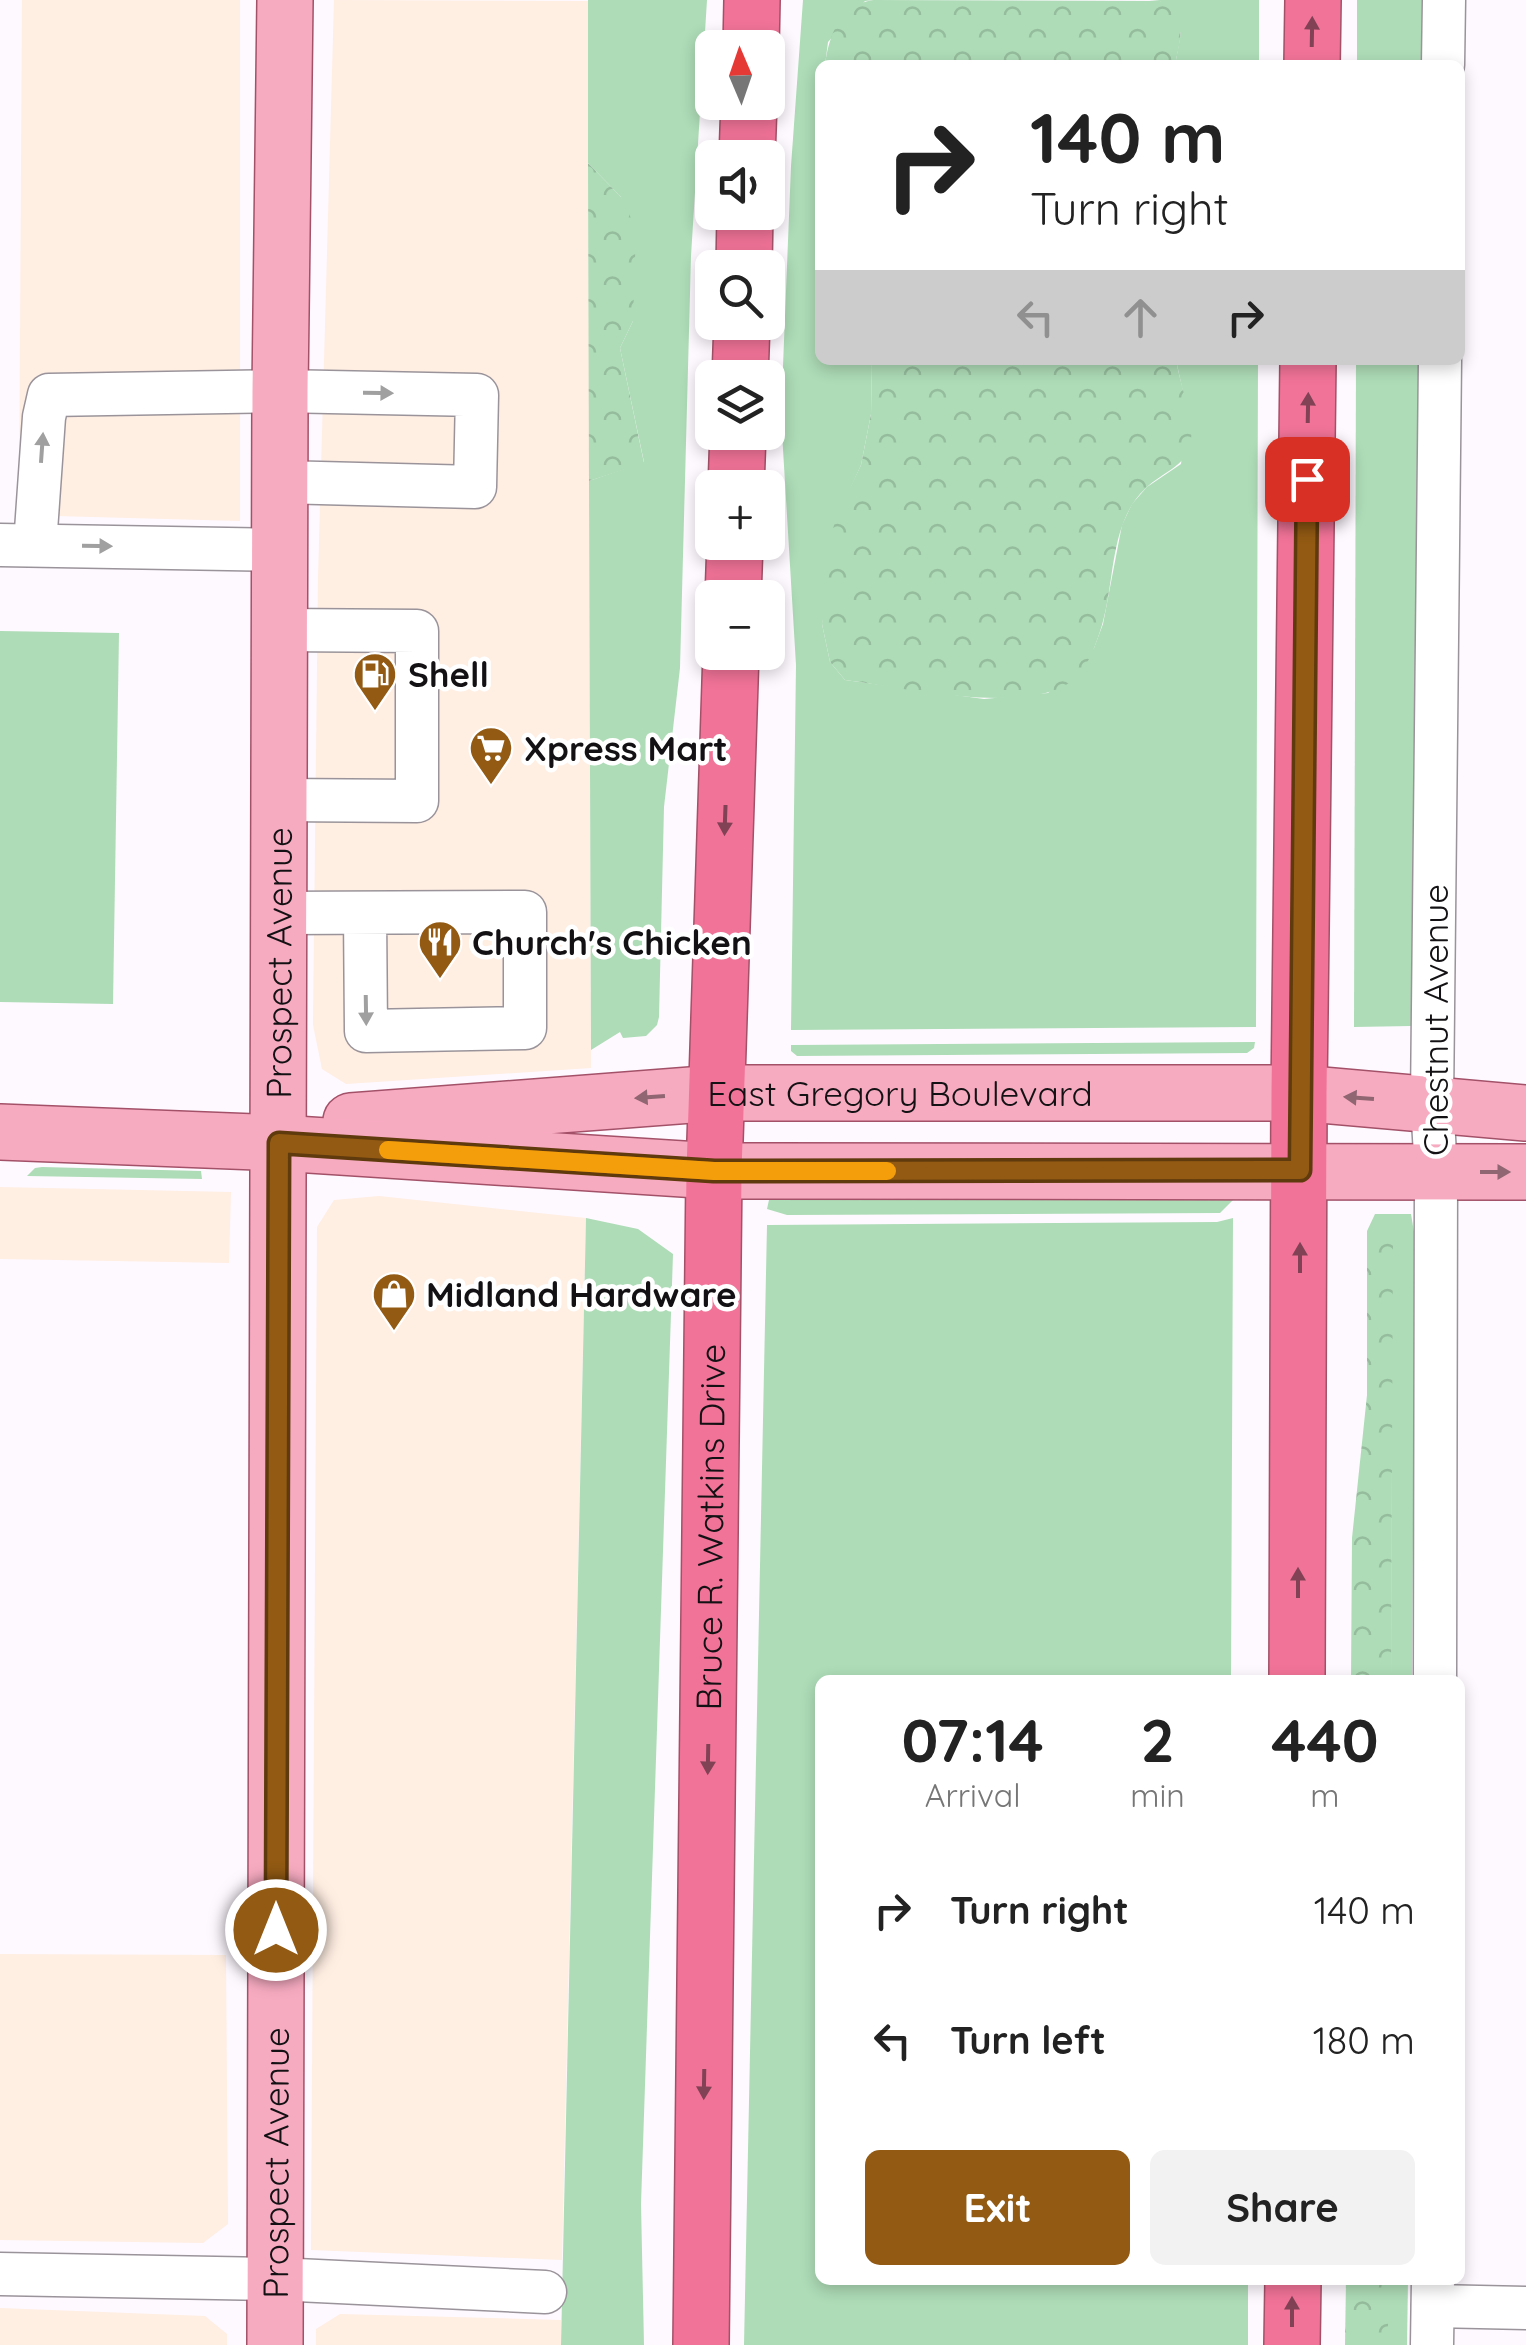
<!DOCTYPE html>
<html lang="en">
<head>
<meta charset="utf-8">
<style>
	:root { --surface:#fff; --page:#f2f2f2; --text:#222; --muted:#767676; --accent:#925a13 }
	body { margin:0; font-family:Quicksand,sans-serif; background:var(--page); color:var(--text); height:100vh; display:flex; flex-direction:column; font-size:38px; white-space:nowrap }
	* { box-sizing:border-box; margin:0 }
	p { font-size:32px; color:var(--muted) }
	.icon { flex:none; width:55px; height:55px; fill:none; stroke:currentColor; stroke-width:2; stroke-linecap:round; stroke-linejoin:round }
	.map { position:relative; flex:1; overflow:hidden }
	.sheet { position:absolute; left:815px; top:1675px; width:650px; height:610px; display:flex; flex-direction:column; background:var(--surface); border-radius:15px; box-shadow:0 5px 15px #0003 }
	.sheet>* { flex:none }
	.guide { position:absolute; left:815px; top:60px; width:650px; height:305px; border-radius:15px; box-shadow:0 5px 15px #0003; background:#fff; color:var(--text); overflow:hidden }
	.needle { width:65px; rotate:358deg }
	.buttons { position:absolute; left:695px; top:30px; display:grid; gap:20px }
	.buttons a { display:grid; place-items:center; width:90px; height:90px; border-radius:15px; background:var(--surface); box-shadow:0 5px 15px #0003; font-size:50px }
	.pin { position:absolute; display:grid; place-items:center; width:85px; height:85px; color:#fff; margin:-42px; border-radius:20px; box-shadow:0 5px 15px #0006 }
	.me { position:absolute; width:110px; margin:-55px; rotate:0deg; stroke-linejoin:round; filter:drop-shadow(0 0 8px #0008) }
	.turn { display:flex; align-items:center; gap:35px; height:210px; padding:0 50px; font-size:45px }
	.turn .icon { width:130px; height:130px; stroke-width:2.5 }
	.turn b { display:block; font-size:70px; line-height:85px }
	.lanes { display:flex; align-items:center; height:95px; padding:0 50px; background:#0003; justify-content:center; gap:50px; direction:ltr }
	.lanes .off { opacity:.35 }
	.eta { display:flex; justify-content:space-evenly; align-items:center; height:170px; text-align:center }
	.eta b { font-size:60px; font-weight:700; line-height:70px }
	.button { display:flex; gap:20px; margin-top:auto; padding:20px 50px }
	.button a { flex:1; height:115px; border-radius:15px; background:var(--accent); color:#fff; font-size:40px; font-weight:700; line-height:115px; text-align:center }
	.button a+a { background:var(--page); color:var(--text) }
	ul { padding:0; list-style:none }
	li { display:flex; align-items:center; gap:30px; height:130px; padding:0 50px }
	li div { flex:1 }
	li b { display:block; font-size:38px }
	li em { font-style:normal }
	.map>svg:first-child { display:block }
	.commercial { fill:#ffeee2 }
	.green { fill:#aedcb7 }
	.forest { fill:url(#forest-crowns) }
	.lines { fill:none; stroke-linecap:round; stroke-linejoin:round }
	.minor-casing { stroke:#9a949a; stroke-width:45 }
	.major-casing { stroke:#a35169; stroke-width:58 }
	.highway-casing { stroke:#a35169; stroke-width:58 }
	.minor { stroke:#fff; stroke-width:42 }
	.major { stroke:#f7abc1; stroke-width:55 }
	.highway { stroke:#f17398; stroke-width:55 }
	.oneway { fill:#824256 }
	.oneway2 { fill:#a1a0a1 }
	.oneway3 { fill:#906673 }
	.route-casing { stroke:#5f3a0c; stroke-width:25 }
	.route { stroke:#925a13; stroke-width:18 }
	.slow { stroke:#f59e0b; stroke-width:18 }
	.labels { text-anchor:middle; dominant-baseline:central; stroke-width:9; stroke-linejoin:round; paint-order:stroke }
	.poi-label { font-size:35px; font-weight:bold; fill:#131113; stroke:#fff; text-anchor:start }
	.street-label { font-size:35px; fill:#131113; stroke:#fff }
</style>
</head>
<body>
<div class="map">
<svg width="1526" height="2345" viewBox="0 0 1526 2345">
	<defs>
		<pattern id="forest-crowns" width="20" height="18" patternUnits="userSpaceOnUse" patternTransform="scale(2.5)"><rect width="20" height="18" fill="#aedcb7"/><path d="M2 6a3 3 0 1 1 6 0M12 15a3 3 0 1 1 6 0" fill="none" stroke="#95bc9c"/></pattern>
	</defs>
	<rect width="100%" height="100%" fill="#fef9ff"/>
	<g class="commercial">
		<polygon points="22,0 240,0 240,521 19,515"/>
		<polygon points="334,0 588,1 591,1068 346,1084 322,1069 313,1025 318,579"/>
		<polygon points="0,1187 231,1192 229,1263 0,1259"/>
		<polygon points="379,1196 586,1218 562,2260 311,2250 317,1227 334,1200"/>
		<polygon points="0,1954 226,1955 228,2224 203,2243 0,2240"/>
		<polygon points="0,2308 205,2316 227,2334 227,2345 0,2345"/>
		<polygon points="340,2314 561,2320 561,2345 316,2345 316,2329"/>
	</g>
	<g class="green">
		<polygon points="588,0 707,0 691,256 680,668 664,807 659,1017 657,1025 646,1036 623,1038 620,1032 591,1050 589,481 644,462 620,348 633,321 621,197 588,163"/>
		<polygon points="803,0 874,0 865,1 828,42 825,65 820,65 820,360 872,360 871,414 861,465 851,487 822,624 830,662 845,680 984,699 1048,693 1094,648 1103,624 1122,525 1132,504 1147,487 1181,464 1187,410 1176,360 1258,360 1256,1027 791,1030 796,665 781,416 791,166"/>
		<polygon points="1149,0 1259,0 1259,65 1175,65 1181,33 1160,1"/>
		<rect x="1357" y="0" width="65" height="65"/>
		<polygon points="1356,360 1420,360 1416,1000 1411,1026 1354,1027"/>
		<polygon points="0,631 119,633 113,1004 0,1002"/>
		<polygon points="1255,1042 1254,1048 1247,1053 797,1056 791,1051 791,1045"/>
		<polygon points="42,1167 201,1171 202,1179 27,1176 35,1168"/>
		<polygon points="1227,1197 1233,1200 1220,1213 787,1215 767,1209 769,1200 773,1199"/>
		<polygon points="1375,1214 1411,1214 1415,1238 1412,1680 1391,1680 1392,1231 1367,1231"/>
		<polygon points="586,1218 638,1229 673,1254 641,2204 644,2345 561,2345"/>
		<polygon points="1233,1218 1231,1680 820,1680 820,2280 1248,2280 1248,2345 744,2345 767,1225 1217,1222"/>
		<polygon points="1388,2280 1408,2280 1407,2345 1388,2345"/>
	</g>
	<g class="forest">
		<path d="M873,0L1160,1C1190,12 1180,40 1175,65H825C829,35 840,5 873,0Z"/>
		<polygon points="588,163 621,197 636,229 633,321 620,348 644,463 589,481"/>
		<path d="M872,360H1176C1180,382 1188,404 1191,427C1195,466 1166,468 1145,489C1135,498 1129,509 1124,521C1111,553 1112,591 1102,625C1096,645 1087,671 1069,683C1022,715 900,687 845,680L830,662L822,624L828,544L838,513L861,465L871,414Z"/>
		<polygon points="1367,1231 1393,1231 1391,1680 1351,1680 1352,1538 1367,1395"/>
		<polygon points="1346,2280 1388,2280 1388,2345 1345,2345"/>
	</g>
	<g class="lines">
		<g class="minor-casing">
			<g id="minor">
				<polyline points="1443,65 1444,0"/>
				<polyline points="0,545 282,550"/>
				<polyline points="35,545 44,417 49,395 280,391 477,395 475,487 281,482"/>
				<polyline points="281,800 417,801 417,631 282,630"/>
				<polyline points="280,913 525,912 525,1028 366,1031 365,913"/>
				<polyline points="1435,1680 1436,1172 1432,1103 1440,360"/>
				<polyline points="0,2274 276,2279 545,2292"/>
				<polyline points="1433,2306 1526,2308"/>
				<polyline points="1432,2345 1433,2280"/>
			</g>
		</g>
		<g class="major-casing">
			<g id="major">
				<path id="s1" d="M351,1121L717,1093H1299L1526,1113"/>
				<polyline points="0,1132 279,1143 714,1171 1526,1172"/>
				<path id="s2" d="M275,2345L280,391L285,0"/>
			</g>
		</g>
		<g class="highway-casing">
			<g id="highway">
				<polyline points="751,48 752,0"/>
				<polyline points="1312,65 1313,0"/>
				<polyline points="747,158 749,102"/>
				<polyline points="744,268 745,212"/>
				<polyline points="740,378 742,322"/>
				<polyline points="736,488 738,432"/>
				<polyline points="733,598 735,542"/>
				<polyline points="1297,1680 1299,1093 1308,360"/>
				<path id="s3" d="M701,2345L714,1171L731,652"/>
				<polyline points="1292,2345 1293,2280"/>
			</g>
		</g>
		<use href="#minor" class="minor"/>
		<use href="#major" class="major"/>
		<use href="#highway" class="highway"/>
	</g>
	<defs><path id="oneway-solid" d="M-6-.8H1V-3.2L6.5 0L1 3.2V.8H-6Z" transform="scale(2.5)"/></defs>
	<g class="oneway">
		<use href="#oneway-solid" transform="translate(1312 32) rotate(-89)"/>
		<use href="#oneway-solid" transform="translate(1308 408) rotate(-89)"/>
		<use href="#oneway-solid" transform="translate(725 820) rotate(92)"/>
		<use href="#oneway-solid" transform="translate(1300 1258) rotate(-90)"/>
		<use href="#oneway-solid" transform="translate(1298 1583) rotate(-90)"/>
		<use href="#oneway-solid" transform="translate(708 1759) rotate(91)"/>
		<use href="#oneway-solid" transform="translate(704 2084) rotate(91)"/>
		<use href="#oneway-solid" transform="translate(1292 2312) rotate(-90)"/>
	</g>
	<g class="oneway2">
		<use href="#oneway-solid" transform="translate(378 393) rotate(1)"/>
		<use href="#oneway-solid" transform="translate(42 448) rotate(-86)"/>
		<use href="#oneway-solid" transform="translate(97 546) rotate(1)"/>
		<use href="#oneway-solid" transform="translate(366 1010) rotate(89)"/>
	</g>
	<g class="oneway3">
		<use href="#oneway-solid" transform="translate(650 1097) rotate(176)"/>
		<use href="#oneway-solid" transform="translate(1359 1098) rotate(-176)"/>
		<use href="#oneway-solid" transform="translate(1495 1172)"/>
	</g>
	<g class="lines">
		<g class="route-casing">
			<polyline id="route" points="276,1930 279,1143 714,1171 1300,1170 1307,479"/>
		</g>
		<use href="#route" class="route"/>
		<polyline class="slow" points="388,1150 714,1171 887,1171"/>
	</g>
	<defs>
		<g id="fuel-pin" transform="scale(2.25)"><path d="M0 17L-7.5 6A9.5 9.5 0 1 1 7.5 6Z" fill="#925a13" stroke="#fff"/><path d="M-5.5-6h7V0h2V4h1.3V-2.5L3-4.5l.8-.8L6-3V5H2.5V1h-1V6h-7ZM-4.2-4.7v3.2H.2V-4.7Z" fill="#fff"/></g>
		<g id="supermarket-pin" transform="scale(2.25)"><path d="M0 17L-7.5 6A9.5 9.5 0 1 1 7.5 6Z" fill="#925a13" stroke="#fff"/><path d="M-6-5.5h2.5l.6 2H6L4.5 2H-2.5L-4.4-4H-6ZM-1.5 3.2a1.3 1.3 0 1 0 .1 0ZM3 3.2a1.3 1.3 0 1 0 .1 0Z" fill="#fff"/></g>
		<g id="restaurant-pin" transform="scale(2.25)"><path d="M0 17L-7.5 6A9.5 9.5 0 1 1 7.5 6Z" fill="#925a13" stroke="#fff"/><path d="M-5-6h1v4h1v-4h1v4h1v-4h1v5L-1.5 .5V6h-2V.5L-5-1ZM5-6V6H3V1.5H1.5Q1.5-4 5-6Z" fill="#fff"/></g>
		<g id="shop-pin" transform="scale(2.25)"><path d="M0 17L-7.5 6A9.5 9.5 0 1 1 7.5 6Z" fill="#925a13" stroke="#fff"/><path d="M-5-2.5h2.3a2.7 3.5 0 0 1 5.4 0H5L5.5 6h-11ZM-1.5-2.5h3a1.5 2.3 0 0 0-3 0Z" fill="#fff"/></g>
	</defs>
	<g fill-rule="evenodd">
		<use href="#fuel-pin" x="375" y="674"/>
		<use href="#supermarket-pin" x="491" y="748"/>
		<use href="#restaurant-pin" x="440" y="942"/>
		<use href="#shop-pin" x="394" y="1294"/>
	</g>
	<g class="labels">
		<g class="poi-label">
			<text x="408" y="674">Shell</text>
			<text x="524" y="748">Xpress Mart</text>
			<text x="472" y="942">Church's Chicken</text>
			<text x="426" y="1294">Midland Hardware</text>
		</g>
		<g class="street-label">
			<text stroke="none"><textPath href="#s2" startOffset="1382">Prospect Avenue</textPath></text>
			<text transform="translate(1435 1020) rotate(-90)">Chestnut Avenue</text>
			<text stroke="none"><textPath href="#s1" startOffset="550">East Gregory Boulevard</textPath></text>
			<text stroke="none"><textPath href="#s3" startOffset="818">Bruce R. Watkins Drive</textPath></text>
			<text stroke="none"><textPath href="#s2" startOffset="182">Prospect Avenue</textPath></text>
		</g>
	</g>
</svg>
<div class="buttons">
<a><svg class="needle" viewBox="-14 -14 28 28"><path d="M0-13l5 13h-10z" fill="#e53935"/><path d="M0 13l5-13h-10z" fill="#767676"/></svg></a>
<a><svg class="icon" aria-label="sound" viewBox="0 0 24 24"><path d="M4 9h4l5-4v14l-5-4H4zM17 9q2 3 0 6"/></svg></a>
<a><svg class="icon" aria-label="search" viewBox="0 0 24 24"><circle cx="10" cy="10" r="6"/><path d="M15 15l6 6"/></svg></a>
<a><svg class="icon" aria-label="layers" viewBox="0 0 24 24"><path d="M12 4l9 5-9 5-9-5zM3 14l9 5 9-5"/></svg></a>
<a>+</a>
<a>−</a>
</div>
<div class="pin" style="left:1307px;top:479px;background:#d93025"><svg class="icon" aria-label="arrive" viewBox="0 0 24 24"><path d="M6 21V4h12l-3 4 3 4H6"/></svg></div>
<svg class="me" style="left:276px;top:1930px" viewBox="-20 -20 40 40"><circle r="17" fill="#925a13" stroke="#fff" stroke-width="3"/><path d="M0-11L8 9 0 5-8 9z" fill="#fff"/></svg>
<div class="guide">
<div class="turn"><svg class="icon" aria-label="right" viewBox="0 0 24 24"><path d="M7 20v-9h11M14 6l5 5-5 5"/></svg><div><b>140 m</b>Turn right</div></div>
<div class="lanes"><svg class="icon off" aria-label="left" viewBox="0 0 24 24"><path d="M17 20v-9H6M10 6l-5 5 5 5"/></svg><svg class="icon off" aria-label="ahead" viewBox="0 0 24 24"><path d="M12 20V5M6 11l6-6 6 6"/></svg><svg class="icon" aria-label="right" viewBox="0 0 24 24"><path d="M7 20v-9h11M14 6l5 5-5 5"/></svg></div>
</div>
<section class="sheet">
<div class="eta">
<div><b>07:14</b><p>Arrival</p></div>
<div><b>2</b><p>min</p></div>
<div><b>440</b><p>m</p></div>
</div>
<ul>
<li><svg class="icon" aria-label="right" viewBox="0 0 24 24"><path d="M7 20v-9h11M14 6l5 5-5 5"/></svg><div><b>Turn right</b></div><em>140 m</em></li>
<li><svg class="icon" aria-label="left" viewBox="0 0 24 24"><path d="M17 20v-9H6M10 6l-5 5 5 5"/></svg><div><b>Turn left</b></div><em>180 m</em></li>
</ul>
<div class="button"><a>Exit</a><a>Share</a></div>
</section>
</div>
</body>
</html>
